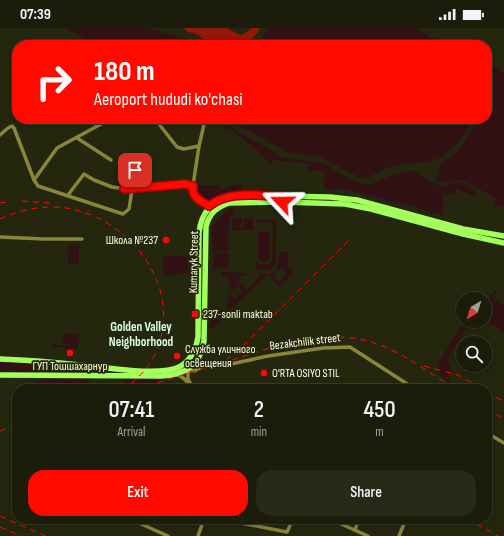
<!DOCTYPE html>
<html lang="en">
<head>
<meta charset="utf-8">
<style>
	:root { --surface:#1b1d0a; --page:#282a18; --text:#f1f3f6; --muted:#a0a29c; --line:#393b2b; --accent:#ff0900 }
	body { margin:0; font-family:"Sofia Sans Condensed",sans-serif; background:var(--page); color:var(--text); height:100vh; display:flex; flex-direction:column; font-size:15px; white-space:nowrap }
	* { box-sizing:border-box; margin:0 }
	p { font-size:13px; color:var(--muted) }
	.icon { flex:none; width:22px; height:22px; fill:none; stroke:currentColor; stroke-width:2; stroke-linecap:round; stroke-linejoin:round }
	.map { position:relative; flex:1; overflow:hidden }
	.side { position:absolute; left:12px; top:356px; width:480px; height:140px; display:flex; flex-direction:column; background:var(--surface); border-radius:16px; box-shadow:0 2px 6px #0003,0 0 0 1px var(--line) }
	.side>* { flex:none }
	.banner { position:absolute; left:12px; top:12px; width:480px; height:84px; border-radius:16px; box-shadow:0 2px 6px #0003,0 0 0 1px var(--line); background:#ff0900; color:#fff; overflow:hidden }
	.needle { width:26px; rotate:218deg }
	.buttons { position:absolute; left:456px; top:264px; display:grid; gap:8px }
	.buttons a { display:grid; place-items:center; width:36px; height:36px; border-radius:50%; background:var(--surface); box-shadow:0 2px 6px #0003,0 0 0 1px var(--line); font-size:20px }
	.pin { position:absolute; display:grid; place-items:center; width:34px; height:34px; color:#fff; margin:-17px; border-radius:8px; box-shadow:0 2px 6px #0006 }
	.me { position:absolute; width:44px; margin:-22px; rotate:293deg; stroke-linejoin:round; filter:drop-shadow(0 0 3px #0008) }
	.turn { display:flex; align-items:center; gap:14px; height:84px; padding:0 16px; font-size:18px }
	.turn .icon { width:52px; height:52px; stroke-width:2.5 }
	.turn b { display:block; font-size:28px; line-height:34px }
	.eta { display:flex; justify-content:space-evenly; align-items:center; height:68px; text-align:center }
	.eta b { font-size:24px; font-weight:600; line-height:28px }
	.button { display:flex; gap:8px; margin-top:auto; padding:8px 16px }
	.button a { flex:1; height:46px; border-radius:16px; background:var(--accent); color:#fff; font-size:16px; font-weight:600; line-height:46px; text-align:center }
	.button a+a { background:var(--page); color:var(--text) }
	.status { display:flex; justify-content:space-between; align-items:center; height:28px; padding:0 20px; background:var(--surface); direction:ltr }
	.status svg { height:11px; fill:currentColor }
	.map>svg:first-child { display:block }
	.green { fill:#311114 }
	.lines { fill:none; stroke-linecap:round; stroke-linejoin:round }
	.taxiway { stroke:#921807; stroke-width:8 }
	.runway { stroke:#921807; stroke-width:21 }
	.street { stroke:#888637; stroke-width:3.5 }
	.primary { stroke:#a3ff5b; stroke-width:5.5 }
	.rail { stroke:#ff0900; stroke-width:1; stroke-dasharray:6 5; stroke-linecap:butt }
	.route-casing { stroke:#a60600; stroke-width:10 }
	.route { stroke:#ff0900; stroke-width:7 }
	.poi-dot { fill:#ff0900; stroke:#24270e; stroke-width:1.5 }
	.labels { text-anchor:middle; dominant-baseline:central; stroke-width:3.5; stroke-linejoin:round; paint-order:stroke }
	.poi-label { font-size:12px; fill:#fdffd4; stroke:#24270e; text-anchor:start }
	.street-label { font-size:12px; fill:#fdffd4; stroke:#24270e }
	.neighbourhood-label { font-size:13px; font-weight:bold; fill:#d6ffe2; stroke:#24270e }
</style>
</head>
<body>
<div class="status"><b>07:39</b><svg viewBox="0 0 49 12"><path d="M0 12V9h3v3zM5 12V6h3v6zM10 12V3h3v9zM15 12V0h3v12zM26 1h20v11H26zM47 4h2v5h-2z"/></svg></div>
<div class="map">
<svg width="504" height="508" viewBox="0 0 504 508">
	<rect width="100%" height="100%" fill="#24270e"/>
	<g class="green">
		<polygon points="65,0 144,0 195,12 204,17 96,17"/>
		<polygon points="268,0 416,0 444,17 266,17 260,13"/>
		<path d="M487,34L504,44V180L493,177L496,171C485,165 474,156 462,153C453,151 444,158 435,152L439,147L440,136C459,125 469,110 477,91H487Z"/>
		<polygon points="211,91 216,91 284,130 316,134 324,136 350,151 363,156 369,157 393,147 411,142 437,157 443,158 458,154 475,162 473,164 476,166 474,168 456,160 455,166 443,167 443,187 344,161 324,162 325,143 308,142 308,135 273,132 271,135 233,102"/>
		<polygon points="228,91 472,91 464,107 456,117 440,130 427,134 400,137 387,140 367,150 361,150 355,147 320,129 289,125"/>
		<path d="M196,157H221V161L208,166L230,159L232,157H242V164C229,164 218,166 208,174L199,169L200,168Z"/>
		<polygon points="234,180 234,185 229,192 228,222 227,224 212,223 212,198 228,181"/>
		<polygon points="233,190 242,190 241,197 238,199 242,201 243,199 244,191 252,190 253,192 253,202 233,202 232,201"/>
		<path d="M256,192H276V236L270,242H256V233L259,236H269L272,234L273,197C270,193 260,193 256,196Z"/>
		<polygon points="258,204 270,204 270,232 268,233 260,233 258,231"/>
		<polygon points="69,217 79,217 79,236 68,236"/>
		<polygon points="279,224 289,224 288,239 293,245 280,259 269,248 266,248 249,265 247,264 248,265 227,285 228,267 231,264 230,267 235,271 243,263 238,258 234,262 232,260 230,262 230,249 221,248 221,245 222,244 246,245 244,249 240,248 239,250 242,251 239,252 239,255 241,255 246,260 245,262 246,263 256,253 260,246 271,246 275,243 276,245 273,248 279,254 287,246 281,240 278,243 277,241 278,237"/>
		<polygon points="214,225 229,226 228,241 213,240"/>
		<polygon points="187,227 189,245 164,248 162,229"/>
		<polygon points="495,262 497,263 493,271 504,277 504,304 485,292 485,275"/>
		<polygon points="211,282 226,282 226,286 209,303"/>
		<polygon points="464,293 471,293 447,332 451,339 449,350 451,355 440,348 438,336"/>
		<polygon points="64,305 79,307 77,321 52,318 52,316 70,318 70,316 62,315"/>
		<polygon points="0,333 74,339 77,342 74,345 0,344"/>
		<polygon points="45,351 90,352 87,356 36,355 35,354"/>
		<polygon points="126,351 165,352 135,361 125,361 123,355"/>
	</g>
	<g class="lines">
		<g class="taxiway">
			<polyline points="189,0 218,7"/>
			<path d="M224,10C237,14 248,12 256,0"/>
		</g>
		<polyline class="runway" points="206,0 236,17"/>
		<g class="street">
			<polyline points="155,91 177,119 184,121 199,118"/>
			<polyline points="205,92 199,118 192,164 197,171 209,178"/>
			<polyline points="0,107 8,100 12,98 14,100 34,152 38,158 123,186 129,181 132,162"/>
			<polyline points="77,110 111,132"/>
			<polyline points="34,152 57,120 103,95 107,91"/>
			<polyline points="127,154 130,139"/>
			<polyline points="124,161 135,143"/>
			<polyline points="68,167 84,146 94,152 112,159 132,162 186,156 193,158"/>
			<polyline points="0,209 44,211 82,211"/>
			<path d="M176,346C184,349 189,354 191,361"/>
			<path d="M195,361C189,355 186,350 189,341L194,343L211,334L231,336L268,328L323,320L350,319L415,361"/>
			<polyline points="487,405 504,415"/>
			<polyline points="141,491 139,495 168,508"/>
			<polyline points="221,491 287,504 293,491"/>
			<polyline points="330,491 368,508"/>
			<polyline points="355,502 359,491"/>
			<polyline points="198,508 204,491"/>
			<polyline points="399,508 406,491"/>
		</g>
		<g class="primary">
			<path d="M0,331C26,332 53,334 79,337C103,339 159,349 179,339C191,333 196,321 198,309L199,205C201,185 213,170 233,167L330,169L357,172L463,201L504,208"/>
			<path d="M0,347L161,348C185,347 200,338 204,313L206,199C209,186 216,179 229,175L282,174L345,176L371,181L463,206L504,215"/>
		</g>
		<g class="rail">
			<polyline points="22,173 51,175"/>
			<polyline points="0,175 8,174"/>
			<path d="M0,191C17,183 35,179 53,179C121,180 183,252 158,319C152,337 139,350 124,361"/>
			<polyline points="226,332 245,316 349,212"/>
			<polyline points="424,338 458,347 483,361"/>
			<path d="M137,361C167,352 198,342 229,333C277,318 327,298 377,316C405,326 430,345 455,361"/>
			<polyline points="487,363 504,374"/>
			<polyline points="487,381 504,391"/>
			<polyline points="0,403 17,397"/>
			<polyline points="0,488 45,508"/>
			<polyline points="467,491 498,508"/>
			<polyline points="0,499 21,508"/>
		</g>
	</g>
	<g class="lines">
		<g class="route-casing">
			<path id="route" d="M135,142L124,161L186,156L193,158C191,169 201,173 209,178C229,162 258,168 282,168V174"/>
		</g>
		<use href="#route" class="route"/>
	</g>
	<g class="poi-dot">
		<circle cx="166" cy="212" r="4"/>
		<rect x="191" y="282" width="8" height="8" rx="2"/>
		<circle cx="70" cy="325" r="4"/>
		<circle cx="177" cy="328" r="4"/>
		<circle cx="264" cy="345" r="4"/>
	</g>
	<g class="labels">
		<g class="poi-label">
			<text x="158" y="212" text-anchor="end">Школа №237</text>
			<text x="203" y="286">237-sonli maktab</text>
			<text x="185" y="321">Служба уличного<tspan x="185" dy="14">освещения</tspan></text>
			<text x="70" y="338" text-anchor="middle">ГУП Тошшахарнур</text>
			<text x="272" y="345">O'RTA OSIYO STIL</text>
		</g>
		<g class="street-label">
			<text transform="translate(194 234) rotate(-89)">Kumaryk Street</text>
			<text transform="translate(305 314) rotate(-7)">Bezakchilik street</text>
		</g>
		<g class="neighbourhood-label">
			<text x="141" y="299">Golden Valley<tspan x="141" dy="15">Neighborhood</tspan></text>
		</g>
	</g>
</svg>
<div class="buttons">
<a><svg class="needle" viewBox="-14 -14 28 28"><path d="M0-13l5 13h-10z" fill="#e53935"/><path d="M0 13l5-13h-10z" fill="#a0a29c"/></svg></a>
<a><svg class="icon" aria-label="search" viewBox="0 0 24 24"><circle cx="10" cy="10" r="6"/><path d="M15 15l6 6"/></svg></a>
</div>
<div class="pin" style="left:135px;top:142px;background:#d93025"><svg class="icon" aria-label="arrive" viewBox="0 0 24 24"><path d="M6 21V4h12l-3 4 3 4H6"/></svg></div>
<svg class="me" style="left:282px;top:174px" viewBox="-20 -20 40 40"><path d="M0-17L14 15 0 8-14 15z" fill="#ff0900" stroke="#fff" stroke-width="4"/></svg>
<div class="banner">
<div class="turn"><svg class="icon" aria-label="right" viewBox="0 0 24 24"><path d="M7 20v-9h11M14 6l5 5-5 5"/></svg><div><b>180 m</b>Aeroport hududi ko'chasi</div></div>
</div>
<section class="side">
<div class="eta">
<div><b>07:41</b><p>Arrival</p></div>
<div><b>2</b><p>min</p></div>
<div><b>450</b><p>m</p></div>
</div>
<div class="button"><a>Exit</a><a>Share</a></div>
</section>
</div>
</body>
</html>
